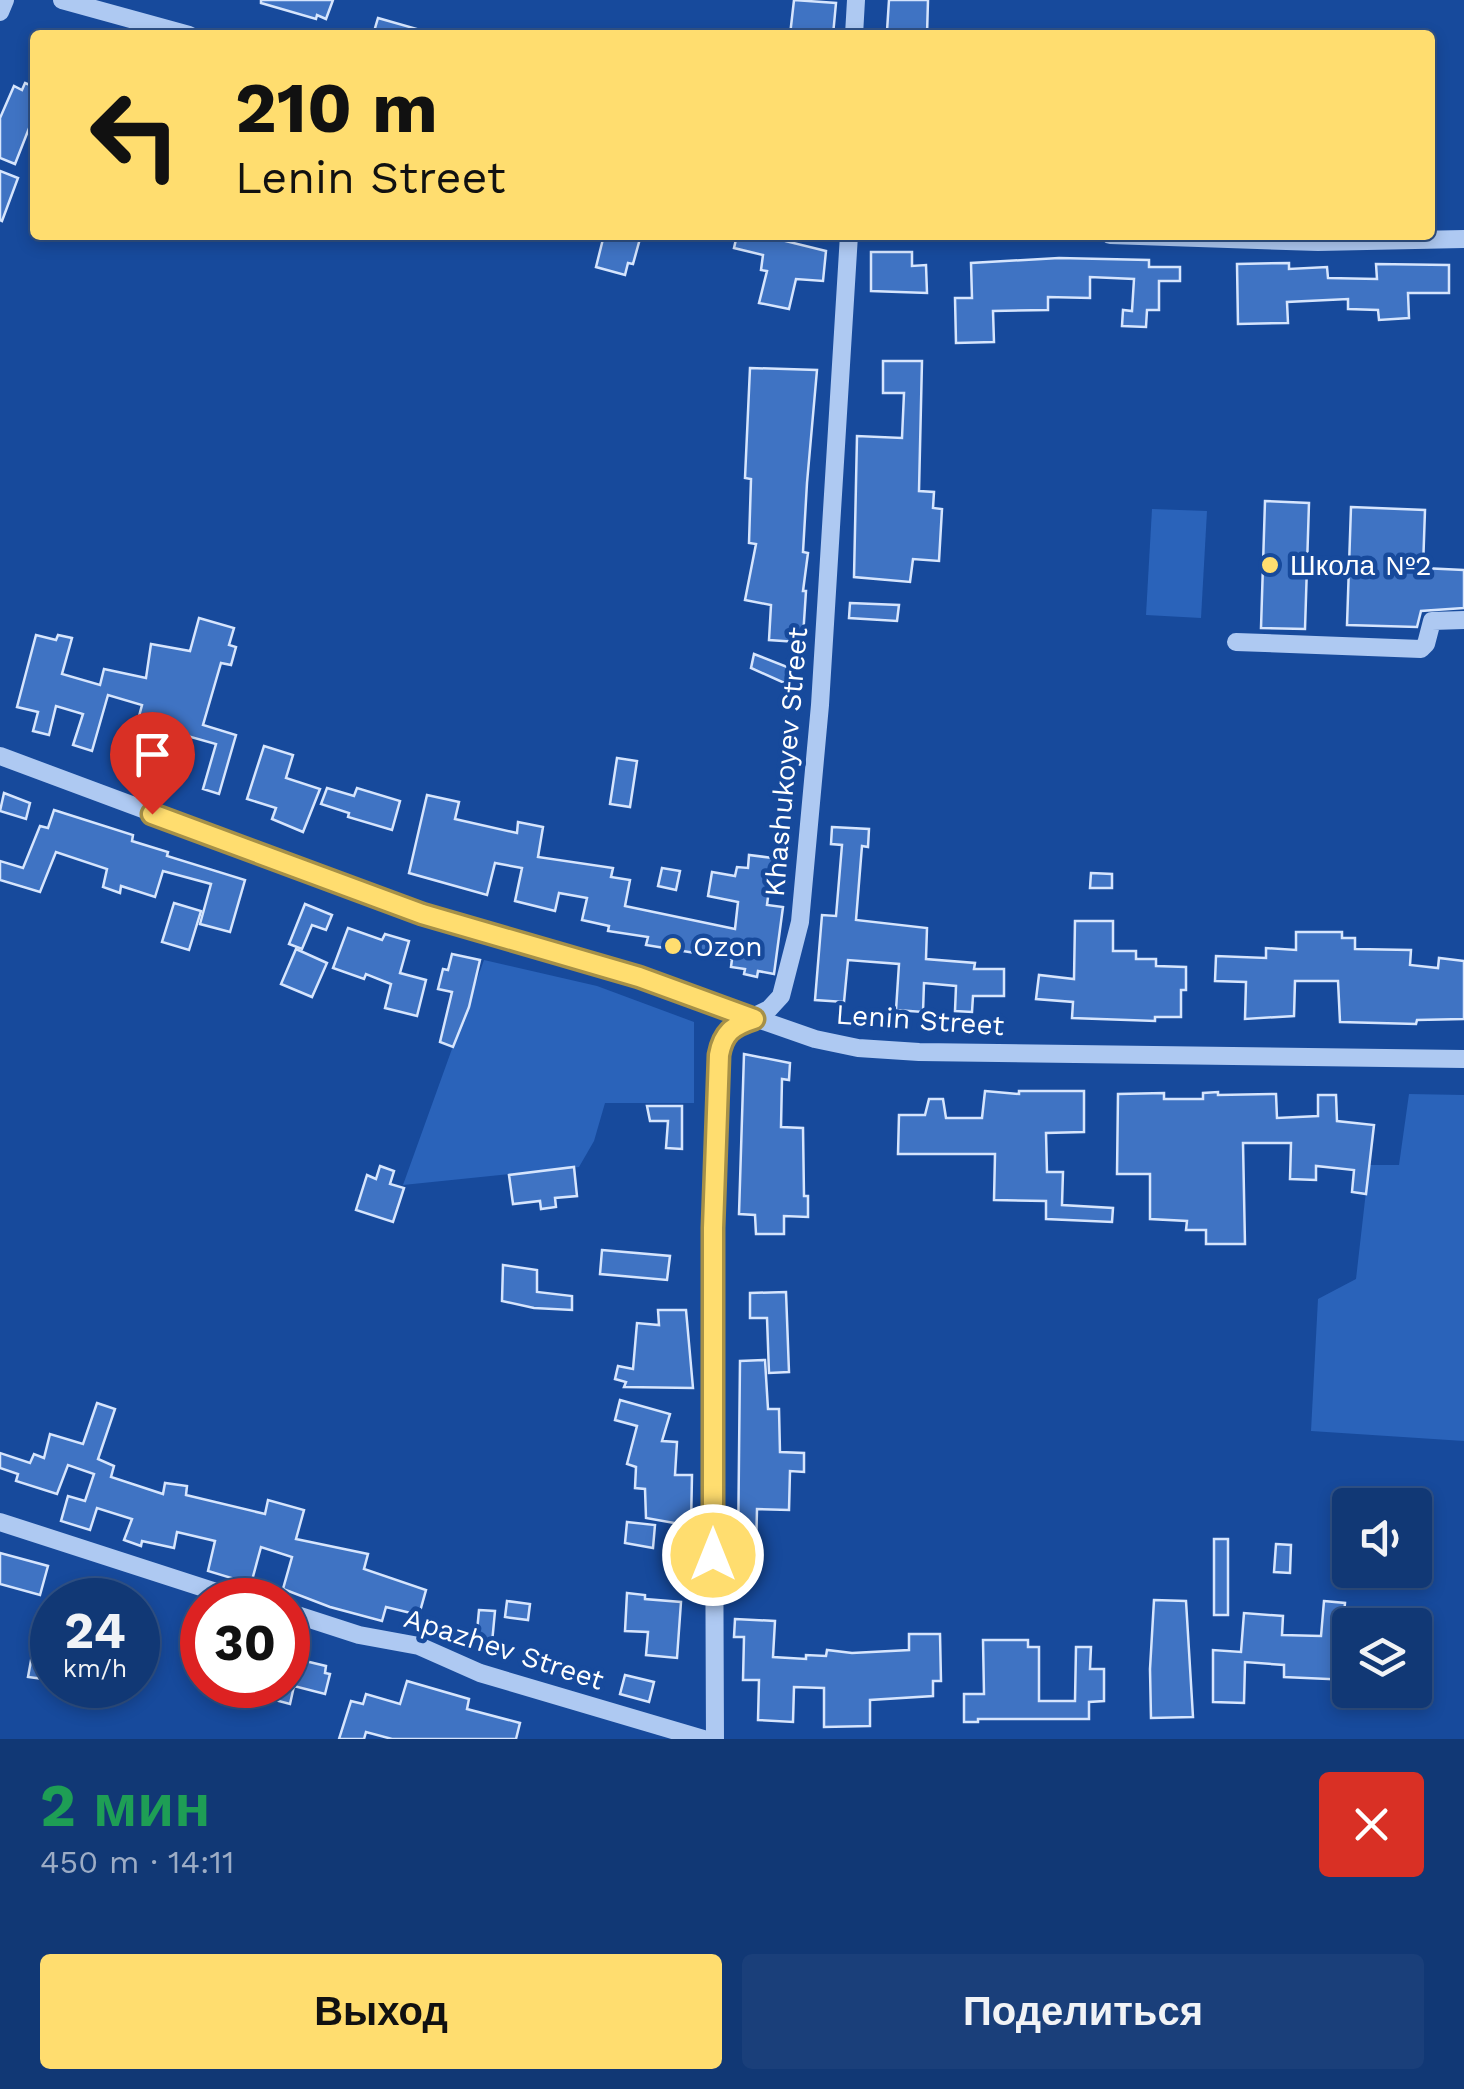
<!DOCTYPE html>
<html lang="ru">
<head>
<meta charset="utf-8">
<style>
	:root { --surface:#113875; --page:#1a3f7a; --text:#f1f3f6; --muted:#9cacc5; --line:#305287; --accent:#ffdd6f }
	body { margin:0; font-family:"Work Sans",sans-serif; background:var(--page); color:var(--text); height:100vh; display:flex; flex-direction:column; font-size:38px; white-space:nowrap }
	* { box-sizing:border-box; margin:0 }
	p { font-size:32px; color:var(--muted) }
	.icon { flex:none; width:55px; height:55px; fill:none; stroke:currentColor; stroke-width:2; stroke-linecap:round; stroke-linejoin:round }
	.map { position:relative; height:1739px; overflow:hidden }
	.sheet { display:flex; flex-direction:column; background:var(--surface); flex:1 }
	.sheet>* { flex:none }
	.hud { position:absolute; left:30px; top:30px; width:1405px; height:210px; border-radius:10px; box-shadow:0 5px 15px #0003,0 0 0 2px var(--line); background:#ffdd6f; color:#111; overflow:hidden }
	.controls { position:absolute; left:1332px; top:1488px; display:grid; gap:20px }
	.controls a { display:grid; place-items:center; width:100px; height:100px; border-radius:10px; background:var(--surface); box-shadow:0 5px 15px #0003,0 0 0 2px var(--line); font-size:50px }
	.speed { position:absolute; left:30px; top:1578px; display:flex; gap:20px; font-size:50px; font-weight:700; text-align:center }
	.speed>* { display:grid; place-content:center; width:130px; height:130px; border-radius:50%; background:var(--surface); box-shadow:0 5px 15px #0003,0 0 0 2px var(--line); line-height:1 }
	.speed small { font-size:25px; font-weight:400 }
	.speed .limit { border:15px solid #d22; background:#fff; color:#111 }
	.pin { position:absolute; display:grid; place-items:center; width:85px; height:85px; color:#fff; margin:-102px -42px; border-radius:50% 50% 50% 0; rotate:-45deg; box-shadow:0 0 10px #0007 }
	.pin .icon { rotate:45deg }
	.me { position:absolute; width:110px; margin:-55px; rotate:0deg; stroke-linejoin:round; filter:drop-shadow(0 0 8px #0008) }
	.turn { display:flex; align-items:center; gap:35px; height:210px; padding:0 40px; font-size:45px }
	.turn .icon { width:130px; height:130px; stroke-width:2.5 }
	.turn b { display:block; font-size:70px; line-height:85px }
	.round { display:grid; place-items:center; flex:none; width:105px; height:105px; border-radius:10px; background:var(--page) }
	.overview { display:flex; align-items:center; justify-content:space-between; height:170px; padding:0 40px }
	h1 { font-size:60px; font-weight:700; line-height:75px; color:#1e9e55 }
	.cta { display:flex; gap:20px; margin-top:auto; padding:20px 40px }
	.cta a { flex:1; height:115px; border-radius:10px; background:var(--accent); color:#111; font-size:40px; font-weight:700; line-height:115px; text-align:center }
	.cta a+a { background:var(--page); color:var(--text) }
	.map>svg:first-child { display:block }
	.green { fill:#2a63ba }
	.building { fill:#3f73c3; stroke:#d6e5fd; stroke-width:2.5 }
	.lines { fill:none; stroke-linecap:round; stroke-linejoin:round }
	.minor { stroke:#aec9f2; stroke-width:18 }
	.route-casing { stroke:#a69048; stroke-width:25 }
	.route { stroke:#ffdd6f; stroke-width:18 }
	.poi-dot { fill:#ffdd6f; stroke:#174a9c; stroke-width:4 }
	.labels { text-anchor:middle; dominant-baseline:central; stroke-width:9; stroke-linejoin:round; paint-order:stroke }
	.poi-label { font-size:28px; fill:#fff; stroke:#174a9c; text-anchor:start }
	.street-label { font-size:28px; fill:#fff; stroke:#174a9c }
</style>
</head>
<body>
<div class="map">
<svg width="1464" height="1739" viewBox="0 0 1464 1739">
	<rect width="100%" height="100%" fill="#174a9c"/>
	<g class="green">
		<polygon points="1152,509 1207,511 1201,618 1146,615"/>
		<polygon points="484,960 597,986 694,1022 694,1103 605,1103 594,1141 579,1167 403,1185"/>
		<polygon points="1409,1094 1464,1095 1464,1441 1311,1431 1318,1299 1356,1279 1369,1165 1399,1165"/>
	</g>
	<g class="building">
		<polygon points="261,0 333,0 326,19 317,15 316,19 261,3"/>
		<polygon points="794,0 836,3 833,35 790,35"/>
		<polygon points="889,0 928,0 927,35 898,35 898,32 887,31"/>
		<polygon points="378,18 424,31 423,35 373,35"/>
		<polygon points="25,83 35,87 35,113 15,164 0,158 0,118 14,86 22,90"/>
		<polygon points="0,171 18,178 2,221 0,220"/>
		<polygon points="604,235 641,235 633,264 628,263 625,275 596,267"/>
		<polygon points="737,235 761,235 826,251 823,281 796,279 789,309 759,303 767,271 761,270 763,255 734,248"/>
		<polygon points="871,252 912,252 912,266 926,265 927,293 871,291"/>
		<polygon points="1059,258 1149,260 1149,267 1180,267 1180,281 1159,281 1159,310 1147,310 1146,327 1122,326 1123,310 1132,311 1134,279 1090,277 1090,298 1048,297 1048,310 993,311 994,342 956,343 955,298 972,298 971,263"/>
		<polygon points="1289,263 1289,269 1327,267 1328,278 1377,279 1376,264 1449,265 1449,293 1408,293 1409,318 1379,320 1378,310 1348,309 1348,299 1287,302 1288,323 1238,324 1237,264"/>
		<polygon points="883,361 922,361 919,491 934,492 933,508 942,509 939,561 913,559 910,582 854,577 857,436 902,438 904,393 883,393"/>
		<polygon points="750,368 817,370 807,483 803,552 808,553 803,591 806,591 803,637 797,636 797,642 769,640 771,605 745,600 756,544 749,543 751,479 745,478"/>
		<polygon points="1265,501 1309,503 1305,629 1261,628"/>
		<polygon points="1351,507 1425,510 1423,568 1464,570 1464,608 1421,611 1417,627 1347,625"/>
		<polygon points="850,603 899,605 897,621 849,618"/>
		<polygon points="199,618 234,628 229,645 236,647 231,665 221,663 203,725 236,735 219,794 203,789 216,744 184,735 170,782 154,777 158,766 128,757 142,705 108,695 92,751 73,745 83,714 56,706 49,735 33,731 38,712 17,707 36,635 56,640 58,635 72,638 62,674 100,685 104,669 146,678 151,644 190,651"/>
		<polygon points="754,654 800,672 800,690 751,668"/>
		<polygon points="264,746 293,755 286,778 320,789 303,832 272,819 276,808 247,799"/>
		<polygon points="617,758 637,761 630,807 610,804"/>
		<polygon points="327,788 354,796 357,788 400,801 392,830 348,817 349,813 321,804"/>
		<polygon points="4,793 30,803 26,819 0,811"/>
		<polygon points="427,795 459,802 455,819 517,833 518,822 543,827 538,857 613,868 611,877 630,880 625,906 735,929 738,902 708,896 712,872 735,876 737,867 748,868 749,855 773,858 767,905 783,907 774,974 758,971 757,977 744,974 745,969 731,967 732,959 646,945 648,937 608,931 609,926 582,920 587,898 559,893 555,911 515,901 522,868 495,863 487,895 409,873"/>
		<polygon points="54,810 133,835 132,841 168,852 167,856 245,880 230,932 200,924 211,884 163,871 155,897 121,886 120,893 103,887 107,869 56,852 40,892 0,880 0,861 23,868 40,826 48,828"/>
		<polygon points="832,827 869,829 868,847 862,846 856,920 927,928 926,959 975,963 974,969 1004,969 1004,996 973,996 972,1012 955,1011 956,986 924,983 923,1012 896,1010 899,964 848,960 844,1002 815,1000 822,915 836,916 842,845 831,844"/>
		<polygon points="662,868 680,871 676,890 658,886"/>
		<polygon points="1091,873 1112,874 1112,888 1090,888"/>
		<polygon points="174,903 201,911 189,950 162,942"/>
		<polygon points="305,904 332,915 326,930 312,925 302,949 289,944"/>
		<polygon points="1075,921 1113,921 1113,951 1136,951 1136,959 1156,959 1156,966 1186,967 1186,990 1181,990 1181,1017 1155,1017 1155,1021 1072,1018 1073,1002 1036,999 1039,975 1074,979"/>
		<polygon points="348,928 382,940 385,934 409,941 400,973 426,980 417,1016 385,1008 391,984 366,974 364,979 333,968"/>
		<polygon points="1296,932 1342,932 1342,938 1355,938 1355,949 1411,950 1410,965 1438,968 1439,958 1464,961 1464,1019 1417,1020 1416,1024 1340,1022 1338,981 1295,981 1294,1016 1245,1019 1246,982 1215,981 1216,956 1266,958 1266,948 1296,950"/>
		<polygon points="296,949 327,963 312,997 281,984"/>
		<polygon points="452,954 480,960 469,1007 453,1047 440,1042 452,992 438,989 443,969 448,970"/>
		<polygon points="744,1054 790,1063 789,1080 782,1079 781,1127 803,1128 804,1196 808,1196 808,1217 784,1216 784,1234 756,1234 755,1215 739,1214"/>
		<polygon points="985,1091 1019,1094 1019,1091 1084,1091 1084,1132 1046,1133 1047,1172 1063,1172 1062,1205 1113,1208 1112,1222 1046,1219 1046,1201 994,1200 995,1154 898,1154 899,1115 925,1115 929,1099 943,1099 946,1118 982,1118"/>
		<polygon points="1218,1092 1218,1095 1276,1094 1277,1118 1318,1116 1318,1095 1336,1095 1337,1121 1374,1125 1366,1194 1352,1192 1354,1170 1316,1166 1316,1180 1290,1179 1291,1143 1243,1143 1245,1244 1206,1244 1206,1230 1186,1230 1187,1221 1150,1219 1150,1174 1117,1174 1118,1094 1164,1093 1164,1099 1203,1099 1203,1093"/>
		<polygon points="647,1106 682,1106 682,1149 666,1148 668,1121 650,1121"/>
		<polygon points="380,1166 394,1171 390,1184 404,1188 393,1222 356,1210 367,1175 376,1179"/>
		<polygon points="574,1167 577,1196 555,1198 556,1207 541,1209 540,1201 513,1204 509,1175"/>
		<polygon points="602,1250 670,1256 667,1280 600,1274"/>
		<polygon points="503,1265 537,1270 537,1292 572,1296 572,1310 534,1308 502,1301"/>
		<polygon points="786,1292 789,1372 769,1373 767,1318 750,1318 750,1293"/>
		<polygon points="658,1310 686,1310 693,1388 624,1387 626,1382 615,1379 618,1366 633,1369 637,1323 659,1325"/>
		<polygon points="765,1360 768,1409 779,1409 780,1452 804,1453 804,1472 790,1471 789,1510 757,1509 756,1552 738,1552 740,1361"/>
		<polygon points="620,1400 670,1414 662,1441 677,1442 675,1475 692,1475 691,1526 646,1518 645,1489 635,1488 636,1467 627,1464 637,1426 615,1420"/>
		<polygon points="97,1403 115,1409 98,1459 114,1466 111,1477 163,1494 165,1483 187,1486 186,1495 265,1514 268,1500 304,1510 296,1539 368,1554 364,1569 426,1590 419,1615 386,1607 382,1621 330,1607 283,1589 292,1557 261,1547 251,1584 208,1571 215,1541 177,1532 174,1548 142,1541 141,1546 124,1540 132,1519 97,1508 90,1530 61,1521 68,1496 85,1501 94,1474 68,1465 57,1494 16,1481 18,1474 0,1468 0,1453 30,1463 34,1454 44,1458 50,1434 83,1444"/>
		<polygon points="627,1522 655,1525 653,1548 625,1543"/>
		<rect x="1214" y="1539" width="14" height="76"/>
		<polygon points="1276,1544 1291,1545 1290,1573 1274,1572"/>
		<polygon points="0,1553 48,1566 40,1595 0,1584"/>
		<polygon points="627,1593 645,1595 645,1599 681,1602 677,1658 646,1655 648,1632 625,1631"/>
		<polygon points="1154,1600 1186,1601 1193,1717 1151,1718 1150,1669"/>
		<polygon points="507,1601 530,1604 528,1620 505,1617"/>
		<polygon points="1324,1601 1345,1603 1342,1637 1350,1638 1350,1680 1284,1677 1284,1665 1245,1662 1244,1703 1213,1702 1213,1650 1241,1652 1244,1613 1283,1616 1282,1635 1321,1636"/>
		<polygon points="479,1610 495,1611 492,1643 476,1642"/>
		<polygon points="735,1619 775,1621 773,1657 806,1659 806,1655 826,1656 827,1650 852,1653 909,1650 909,1634 940,1634 941,1681 933,1681 933,1696 870,1700 870,1726 824,1727 824,1688 794,1687 793,1722 758,1720 759,1680 743,1680 744,1637 734,1637"/>
		<polygon points="983,1640 1028,1640 1028,1647 1039,1647 1039,1701 1075,1701 1076,1647 1091,1647 1090,1669 1104,1669 1104,1701 1089,1702 1089,1719 978,1719 978,1722 964,1722 964,1694 984,1694"/>
		<polygon points="34,1644 49,1646 44,1679 28,1677"/>
		<polygon points="288,1650 302,1654 301,1660 326,1666 325,1673 330,1674 325,1694 294,1686 290,1704 237,1690 237,1685 288,1685"/>
		<polygon points="625,1675 654,1682 649,1702 620,1694"/>
		<polygon points="407,1681 469,1699 467,1709 520,1723 516,1739 392,1739 366,1732 364,1739 339,1739 351,1701 363,1704 366,1694 400,1704"/>
	</g>
	<g class="lines">
		<g class="minor">
			<polyline points="62,0 189,35"/>
			<polyline points="0,12 5,0"/>
			<polyline points="854,35 856,0"/>
			<polyline points="1110,235 1318,242 1464,239"/>
			<polyline points="1236,642 1421,649 1426,644 1432,621 1464,620"/>
			<polyline points="0,756 422,913 623,972 815,1039 858,1048 919,1052 1464,1059"/>
			<polyline points="0,1522 241,1600"/>
			<polyline points="288,1612 359,1635 419,1646 480,1673 703,1739"/>
			<polyline points="715,1739 713,1228 719,1055 722,1039 734,1026 769,1009 781,996 800,922 820,705 849,235"/>
		</g>
	</g>
	<g class="lines">
		<g class="route-casing">
			<path id="route" d="M152,814L422,914L639,977L754,1019C732,1026 723,1033 719,1055L713,1228V1555"/>
		</g>
		<use href="#route" class="route"/>
	</g>
	<g class="poi-dot">
		<circle cx="1270" cy="565" r="10"/>
		<circle cx="673" cy="946" r="10"/>
	</g>
	<g class="labels">
		<g class="poi-label">
			<text x="1290" y="565">Школа №2</text>
			<text x="693" y="946">Ozon</text>
		</g>
		<g class="street-label">
			<text transform="translate(786 762) rotate(-85)">Khashukoyev Street</text>
			<text transform="translate(920 1020) rotate(4)">Lenin Street</text>
			<text transform="translate(504 1649) rotate(18)">Apazhev Street</text>
		</g>
	</g>
</svg>
<div class="controls">
<a><svg class="icon" aria-label="sound" viewBox="0 0 24 24"><path d="M4 9h4l5-4v14l-5-4H4zM17 9q2 3 0 6"/></svg></a>
<a><svg class="icon" aria-label="layers" viewBox="0 0 24 24"><path d="M12 4l9 5-9 5-9-5zM3 14l9 5 9-5"/></svg></a>
</div>
<div class="speed"><div>24<small>km/h</small></div><div class="limit">30</div></div>
<div class="pin" style="left:152px;top:814px;background:#d93025"><svg class="icon" aria-label="arrive" viewBox="0 0 24 24"><path d="M6 21V4h12l-3 4 3 4H6"/></svg></div>
<svg class="me" style="left:713px;top:1555px" viewBox="-20 -20 40 40"><circle r="17" fill="#ffdd6f" stroke="#fff" stroke-width="3"/><path d="M0-11L8 9 0 5-8 9z" fill="#fff"/></svg>
<div class="hud">
<div class="turn"><svg class="icon" aria-label="left" viewBox="0 0 24 24"><path d="M17 20v-9H6M10 6l-5 5 5 5"/></svg><div><b>210 m</b>Lenin Street</div></div>
</div>
</div>
<section class="sheet">
<div class="overview"><div><h1>2 мин</h1><p>450 m · 14:11</p></div><a class="round" style="background:#d93025;color:#fff"><svg class="icon" aria-label="close" viewBox="0 0 24 24"><path d="M6 6l12 12M18 6L6 18"/></svg></a></div>
<div class="cta"><a>Выход</a><a>Поделиться</a></div>
</section>
</body>
</html>
